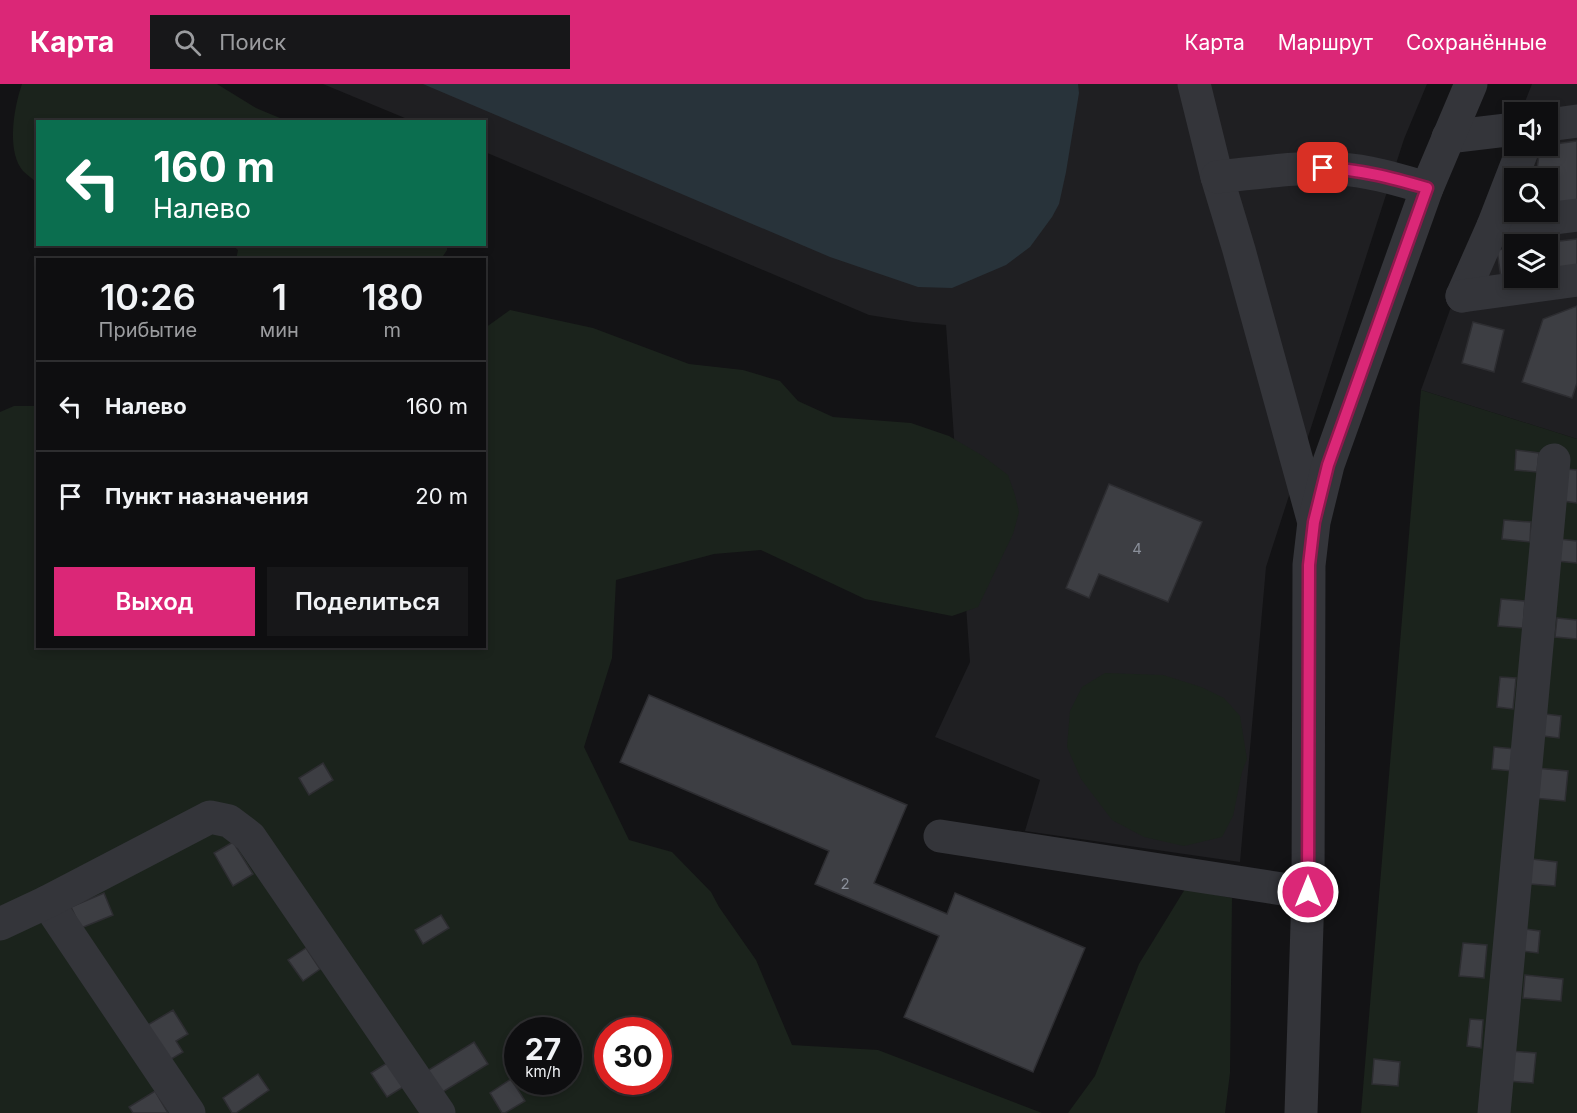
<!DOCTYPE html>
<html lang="ru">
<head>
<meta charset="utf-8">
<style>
	:root { --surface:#0e0e10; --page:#171719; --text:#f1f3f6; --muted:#9b9c9f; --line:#2e2e30; --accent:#db2777 }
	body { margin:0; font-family:Inter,sans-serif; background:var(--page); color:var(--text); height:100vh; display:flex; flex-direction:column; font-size:22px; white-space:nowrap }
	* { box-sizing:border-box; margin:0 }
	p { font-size:20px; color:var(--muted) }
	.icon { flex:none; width:33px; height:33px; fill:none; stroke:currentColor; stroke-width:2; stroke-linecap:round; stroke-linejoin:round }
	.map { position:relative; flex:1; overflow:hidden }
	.drawer { position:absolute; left:36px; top:174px; width:450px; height:390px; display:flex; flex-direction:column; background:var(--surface); border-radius:0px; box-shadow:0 3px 9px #0003,0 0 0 2px var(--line) }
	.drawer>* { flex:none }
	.hud { position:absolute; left:36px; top:36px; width:450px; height:126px; border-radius:0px; box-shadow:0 3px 9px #0003,0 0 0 2px var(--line); background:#0b6e4f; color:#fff; overflow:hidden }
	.controls { position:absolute; left:1504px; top:18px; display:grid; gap:12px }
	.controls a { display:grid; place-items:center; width:54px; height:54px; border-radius:0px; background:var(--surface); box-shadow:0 3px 9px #0003,0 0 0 2px var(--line); font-size:30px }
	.speed { position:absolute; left:504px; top:933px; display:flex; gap:12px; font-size:30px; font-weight:700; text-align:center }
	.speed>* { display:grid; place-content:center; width:78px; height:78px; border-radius:50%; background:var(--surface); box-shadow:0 3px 9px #0003,0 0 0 2px var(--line); line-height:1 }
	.speed small { font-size:15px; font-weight:400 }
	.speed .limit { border:9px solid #d22; background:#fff; color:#111 }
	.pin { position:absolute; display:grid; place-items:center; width:51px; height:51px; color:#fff; margin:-26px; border-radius:12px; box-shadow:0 3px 9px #0006 }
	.me { position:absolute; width:66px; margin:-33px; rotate:0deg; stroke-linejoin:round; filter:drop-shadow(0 0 4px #0008) }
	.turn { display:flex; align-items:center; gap:21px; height:126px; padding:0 18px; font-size:27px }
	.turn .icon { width:78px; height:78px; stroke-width:2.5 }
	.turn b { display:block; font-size:42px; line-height:51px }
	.eta { display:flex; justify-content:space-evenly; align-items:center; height:102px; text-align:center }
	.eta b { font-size:36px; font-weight:600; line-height:42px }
	.button { display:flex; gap:12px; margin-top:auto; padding:12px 18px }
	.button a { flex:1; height:69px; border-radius:0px; background:var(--accent); color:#fff; font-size:24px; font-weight:600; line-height:69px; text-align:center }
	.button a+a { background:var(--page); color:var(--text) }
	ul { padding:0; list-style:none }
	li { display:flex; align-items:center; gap:18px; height:90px; padding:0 18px; border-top:2px solid var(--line) }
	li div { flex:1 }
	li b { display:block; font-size:22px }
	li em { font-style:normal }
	header { display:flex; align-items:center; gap:36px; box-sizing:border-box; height:84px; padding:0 30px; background:var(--accent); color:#fff }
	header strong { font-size:28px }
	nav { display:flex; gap:33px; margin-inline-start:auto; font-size:21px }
	.search { width:420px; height:54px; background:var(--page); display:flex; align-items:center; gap:15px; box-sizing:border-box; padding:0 21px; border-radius:0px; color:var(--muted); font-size:22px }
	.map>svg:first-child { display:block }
	.built { fill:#1f1f22; fill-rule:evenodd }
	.green { fill:#1b231c; fill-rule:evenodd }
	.water { fill:#28333a }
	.building { fill:#3d3e43; stroke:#2d2d31; stroke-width:1.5 }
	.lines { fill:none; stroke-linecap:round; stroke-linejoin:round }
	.minor { stroke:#34353a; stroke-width:33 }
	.route-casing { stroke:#8e194d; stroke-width:15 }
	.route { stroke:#db2777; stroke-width:10 }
	.labels { text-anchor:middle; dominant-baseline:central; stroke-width:4.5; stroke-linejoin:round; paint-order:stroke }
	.number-label { font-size:15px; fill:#8a8f9a }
</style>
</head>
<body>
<header>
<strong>Карта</strong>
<div class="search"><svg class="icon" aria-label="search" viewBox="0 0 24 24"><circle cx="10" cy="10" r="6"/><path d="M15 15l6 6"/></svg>Поиск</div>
<nav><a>Карта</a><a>Маршрут</a><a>Сохранённые</a></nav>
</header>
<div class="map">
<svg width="1577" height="1029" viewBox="0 0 1577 1029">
	<rect width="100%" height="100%" fill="#131315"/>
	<g class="built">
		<polygon points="323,0 1427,0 1404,55 1266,483 1240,778 1025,747 1040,696 935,653 970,578 946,241 913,238 869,231 485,68 484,38 412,37"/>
		<path d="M1532,0H1577V355L1421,306L1515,46V62H1548V28H1521ZM1515,94H1548V128H1515ZM1515,160H1548V194H1515Z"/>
	</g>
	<g class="green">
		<path d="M22,0H217L256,24L287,37L38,38L37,99C33,95 27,91 23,87C6,67 14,23 22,0Z"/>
		<polygon points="447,161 447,166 441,175 236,176 238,166 232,161"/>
		<path d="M510,226L593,244L689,280L743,286L780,297L798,317L833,333L911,339L949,352L983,372L1008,391L1015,411L1019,428L1013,450L978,523L952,532L865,515L761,466L714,470L616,496L612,574L584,663L629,756L672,768L711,808L719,823L756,876L792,961L878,966L1042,1029H0V328L14,322H37L38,562H484L485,244ZM518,946H568V998H518ZM608,946H658V998H608Z"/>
		<polygon points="1421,306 1577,355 1577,1029 1361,1029"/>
		<polygon points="1105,589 1163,591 1201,603 1224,614 1240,632 1247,675 1242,688 1233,732 1222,753 1184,762 1144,753 1112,736 1081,695 1067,663 1070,627 1082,603"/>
		<polygon points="1185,805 1232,814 1230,989 1225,1029 1068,1029 1095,992 1139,880"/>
	</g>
	<polygon class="water" points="423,0 1078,0 1079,9 1066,88 1059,120 1052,133 1030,163 1006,181 952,204 918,203 830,173"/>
	<g class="building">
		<polygon points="1577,57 1577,117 1548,121 1548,94 1536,94 1540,62"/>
		<polygon points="1577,155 1577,183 1548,187 1548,160 1534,160"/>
		<polygon points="1515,163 1515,192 1501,194 1497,166"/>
		<polygon points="1577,222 1577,299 1572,314 1522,298 1543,235"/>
		<polygon points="1473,238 1504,246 1494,288 1462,279"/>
		<polygon points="1516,366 1539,369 1537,388 1515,386"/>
		<polygon points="1566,385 1577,386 1577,419 1563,417"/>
		<polygon points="1109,400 1202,438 1168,518 1099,490 1089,514 1066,504"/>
		<polygon points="1504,436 1531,438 1530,458 1502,455"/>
		<polygon points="1559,455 1577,457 1577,479 1557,477"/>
		<polygon points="1501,515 1525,517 1523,544 1498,542"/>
		<polygon points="1557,534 1577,536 1577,555 1555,553"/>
		<polygon points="1500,593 1516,594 1513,625 1497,623"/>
		<polygon points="649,611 907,721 874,799 947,830 955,809 1085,864 1033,988 904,933 939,852 815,800 829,767 620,678"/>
		<polygon points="1545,630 1561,632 1559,654 1543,652"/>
		<polygon points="1494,663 1516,665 1513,687 1492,685"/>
		<polygon points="323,679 333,696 309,711 299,694"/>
		<polygon points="1536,684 1568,687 1565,717 1533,714"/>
		<polygon points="233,758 253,790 233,802 214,769"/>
		<polygon points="1532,775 1557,778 1555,802 1530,800"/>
		<polygon points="104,809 113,831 81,844 71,823"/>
		<polygon points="441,831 449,844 423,860 415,846"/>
		<polygon points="1525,845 1540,847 1538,869 1523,867"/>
		<polygon points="1463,859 1487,861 1484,894 1459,892"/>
		<polygon points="306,864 320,885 303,897 288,876"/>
		<polygon points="1525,891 1563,895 1561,917 1523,914"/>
		<polygon points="173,926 188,950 176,957 183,968 168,977 146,942"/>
		<polygon points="1470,935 1483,936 1481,964 1467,962"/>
		<polygon points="474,958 488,980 441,1009 427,987"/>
		<polygon points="1510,967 1536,969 1533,999 1508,997"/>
		<polygon points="1374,975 1400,978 1398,1002 1372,1000"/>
		<polygon points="387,979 403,1003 387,1013 371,989"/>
		<polygon points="258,990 269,1006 236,1029 232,1029 223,1014"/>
		<polygon points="511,995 525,1017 505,1029 502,1029 490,1009"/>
		<polygon points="155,1007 168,1029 133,1029 129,1023"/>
	</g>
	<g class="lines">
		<g class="minor">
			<polyline points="1194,0 1217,93 1239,166 1313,435"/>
			<polyline points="1548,41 1577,37"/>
			<polyline points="1448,53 1515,45"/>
			<path d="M1217,93C1258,89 1300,82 1341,85C1370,87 1399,96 1427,104"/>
			<polyline points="1493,142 1577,131"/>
			<polyline points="1462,212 1493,142 1524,62"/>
			<polyline points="1462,212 1577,196"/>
			<polyline points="940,752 1308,809"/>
			<polyline points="47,818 189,1029"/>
			<polyline points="0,840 47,818 210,733 229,737 250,753 439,1029"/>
			<polyline points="1301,1029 1308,809 1309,481 1314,438 1328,381 1427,104 1471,0"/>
			<polyline points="1494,1029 1554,376"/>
		</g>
	</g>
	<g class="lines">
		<g class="route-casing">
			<path id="route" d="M1308,808L1309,481L1314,438L1328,381L1427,104C1392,94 1359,85 1323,84"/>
		</g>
		<use href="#route" class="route"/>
	</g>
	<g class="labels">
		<g class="number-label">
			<text x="1137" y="464">4</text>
			<text x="845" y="799">2</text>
		</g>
	</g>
</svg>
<div class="controls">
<a><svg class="icon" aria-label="sound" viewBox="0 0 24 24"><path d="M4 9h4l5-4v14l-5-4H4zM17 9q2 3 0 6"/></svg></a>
<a><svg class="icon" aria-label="search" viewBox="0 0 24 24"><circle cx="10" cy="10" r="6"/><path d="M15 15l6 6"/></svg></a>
<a><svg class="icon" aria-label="layers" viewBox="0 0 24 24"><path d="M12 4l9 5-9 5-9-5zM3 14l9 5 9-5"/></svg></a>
</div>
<div class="speed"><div>27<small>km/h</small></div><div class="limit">30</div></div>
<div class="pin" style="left:1323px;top:84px;background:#d93025"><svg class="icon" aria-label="arrive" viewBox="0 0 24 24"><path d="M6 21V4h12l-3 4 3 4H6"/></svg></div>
<svg class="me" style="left:1308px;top:808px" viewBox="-20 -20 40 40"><circle r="17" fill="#db2777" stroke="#fff" stroke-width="3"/><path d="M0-11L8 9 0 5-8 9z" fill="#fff"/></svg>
<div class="hud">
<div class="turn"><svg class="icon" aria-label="left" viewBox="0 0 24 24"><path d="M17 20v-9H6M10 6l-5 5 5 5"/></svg><div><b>160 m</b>Налево</div></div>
</div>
<section class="drawer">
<div class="eta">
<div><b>10:26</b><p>Прибытие</p></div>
<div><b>1</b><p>мин</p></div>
<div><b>180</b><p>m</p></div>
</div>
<ul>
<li><svg class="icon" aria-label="left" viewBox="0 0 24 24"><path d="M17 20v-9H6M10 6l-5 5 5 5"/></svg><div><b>Налево</b></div><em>160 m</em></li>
<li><svg class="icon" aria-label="arrive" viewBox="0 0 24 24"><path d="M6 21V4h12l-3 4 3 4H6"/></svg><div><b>Пункт назначения</b></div><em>20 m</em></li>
</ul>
<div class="button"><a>Выход</a><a>Поделиться</a></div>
</section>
</div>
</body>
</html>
